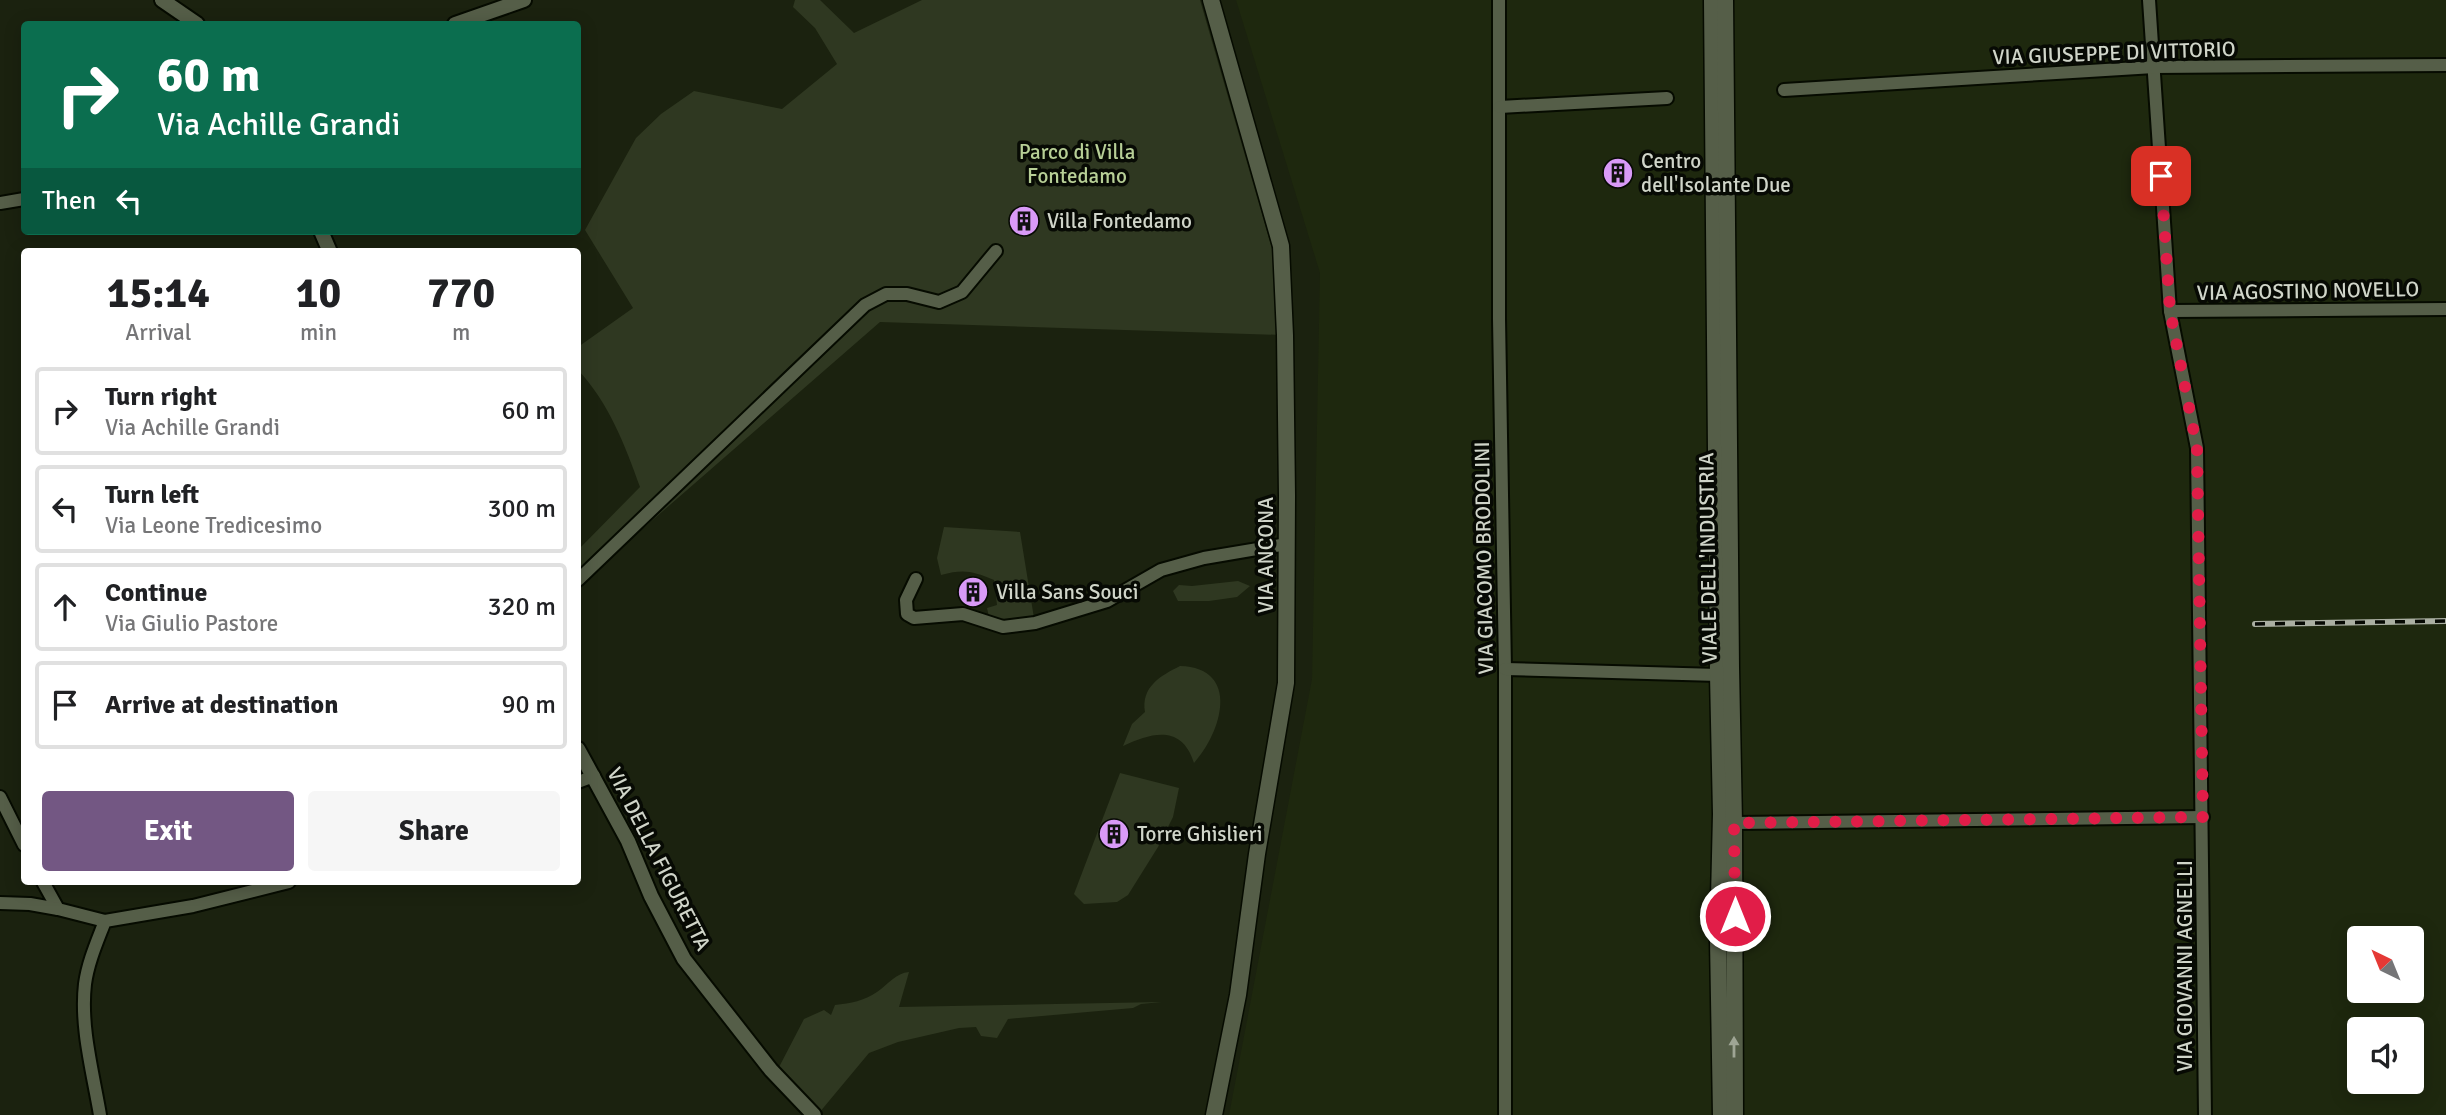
<!DOCTYPE html>
<html lang="en">
<head>
<meta charset="utf-8">
<style>
	:root { --surface:#fff; --page:#f6f6f6; --text:#202124; --muted:#757577; --line:#e0e0e0; --accent:#735783 }
	body { margin:0; font-family:Signika,sans-serif; background:var(--page); color:var(--text); height:100vh; display:flex; flex-direction:column; font-size:26px; white-space:nowrap }
	* { box-sizing:border-box; margin:0 }
	p { font-size:23px; color:var(--muted) }
	.icon { flex:none; width:38px; height:38px; fill:none; stroke:currentColor; stroke-width:2; stroke-linecap:round; stroke-linejoin:round }
	.map { position:relative; flex:1; overflow:hidden }
	.details { position:absolute; left:21px; top:248px; width:560px; height:637px; display:flex; flex-direction:column; background:var(--surface); border-radius:7px; box-shadow:0 4px 18px #0003 }
	.details>* { flex:none }
	.top-card { position:absolute; left:21px; top:21px; width:560px; height:214px; border-radius:7px; box-shadow:0 4px 18px #0003; background:#0b6e4f; color:#fff; overflow:hidden }
	.needle { width:46px; rotate:317deg }
	.fabs { position:absolute; left:2347px; top:926px; display:grid; gap:14px }
	.fabs a { display:grid; place-items:center; width:77px; height:77px; border-radius:7px; background:var(--surface); box-shadow:0 4px 18px #0003; font-size:35px }
	.pin { position:absolute; display:grid; place-items:center; width:60px; height:60px; color:#fff; margin:-30px; border-radius:14px; box-shadow:0 4px 10px #0006 }
	.me { position:absolute; width:77px; margin:-38px; rotate:0deg; stroke-linejoin:round; filter:drop-shadow(0 0 5px #0008) }
	.turn { display:flex; align-items:center; gap:24px; height:147px; padding:0 21px; font-size:32px }
	.turn .icon { width:91px; height:91px; stroke-width:2.5 }
	.turn b { display:block; font-size:49px; line-height:60px }
	.then { display:flex; align-items:center; height:66px; padding:0 21px; background:#0003; gap:14px; font-size:26px }
	.eta { display:flex; justify-content:space-evenly; align-items:center; height:119px; text-align:center }
	.eta b { font-size:42px; font-weight:700; line-height:49px }
	.primary-button { display:flex; gap:14px; margin-top:auto; padding:14px 21px }
	.primary-button a { flex:1; height:80px; border-radius:7px; background:var(--accent); color:#fff; font-size:28px; font-weight:700; line-height:80px; text-align:center }
	.primary-button a+a { background:var(--page); color:var(--text) }
	ul { padding:0; list-style:none }
	li { display:flex; align-items:center; gap:21px; height:88px; margin:0 14px 10px; padding:0 7px; border:4px solid var(--line); border-radius:7px }
	li div { flex:1 }
	li b { display:block; font-size:26px }
	li em { font-style:normal }
	.map>svg:first-child { display:block }
	.built { fill:#1e280e; fill-rule:evenodd }
	.green { fill:#2f3821 }
	.lines { fill:none; stroke-linecap:round; stroke-linejoin:round }
	.minor-casing { stroke:#060b00; stroke-width:16 }
	.tertiary-casing { stroke:#060b00; stroke-width:18 }
	.secondary-casing { stroke:#060b00; stroke-width:19 }
	.minor { stroke:#555e48; stroke-width:12 }
	.tertiary { stroke:#555e48; stroke-width:14 }
	.secondary { stroke:#555e48; stroke-width:16 }
	.rail-casing { stroke:#aaafa2; stroke-width:6 }
	.rail { stroke:#070a04; stroke-width:3.5; stroke-dasharray:10; stroke-linecap:butt }
	.oneway { fill:#9fa595 }
	.route { stroke:#e11d48; stroke-width:12; stroke-dasharray:0 21.6 }
	.labels { text-anchor:middle; dominant-baseline:central; stroke-width:7; stroke-linejoin:round; paint-order:stroke }
	.street-label { font-size:21px; fill:#d0d5c9; stroke:#070a04 }
	.park-label { font-size:21px; fill:#b7cf96; stroke:#070a04 }
	.poi-label { font-size:21px; fill:#d0d5c9; stroke:#070a04; text-anchor:start }
</style>
</head>
<body>
<div class="map">
<svg width="2446" height="1115" viewBox="0 0 2446 1115">
	<rect width="100%" height="100%" fill="#1b220f"/>
	<path class="built" d="M1236,0H2446V1115H1229L1312,679L1320,273ZM2359,938H2412V990H2359ZM2359,1029H2412V1082H2359Z"/>
	<g class="green">
		<path d="M795,0H820L854,33L922,0H1200L1272,249L1282,335L880,322L578,585V550L640,487C625,445 609,403 578,370V347L633,308L585,230L636,138L661,114L694,91L782,109L837,64L815,28L793,7Z"/>
		<path d="M944,527L1020,532L1034,618L1010,624L989,617L987,608L997,605L994,580C972,571 964,569 941,575L937,558Z"/>
		<polygon points="1238,581 1250,586 1237,597 1209,601 1178,601 1173,591 1179,585 1192,586"/>
		<path d="M1180,666C1241,668 1222,732 1194,763C1182,725 1153,732 1123,746L1132,724L1145,712C1141,687 1160,676 1180,666Z"/>
		<polygon points="1120,773 1179,788 1173,817 1158,847 1128,895 1117,902 1084,904 1074,894"/>
		<path d="M909,972L899,1007L1162,1002L1141,1004L1133,1008L1008,1019L997,1038L981,1036L976,1027L959,1028L898,1042L869,1053L819,1113L777,1071L804,1019L824,1010L831,1015L835,1005C851,1003 864,1001 877,992C888,984 896,973 909,972Z"/>
	</g>
	<g class="lines">
		<g class="minor-casing">
			<g id="minor">
				<polyline points="1499,0 1499,319 1505,669 1505,1115"/>
				<polyline points="2149,0 2170,311 2197,448 2205,1115"/>
				<polyline points="1784,90 2154,67 2446,65"/>
				<polyline points="1500,107 1667,98"/>
				<polyline points="0,203 24,199"/>
				<polyline points="2170,311 2446,309"/>
				<polyline points="916,579 906,600 907,614 914,618 963,614 1003,627 1035,623 1107,601 1161,570 1204,558 1287,544"/>
				<polyline points="578,580 865,305 886,294 907,294 939,302 962,292 996,251"/>
				<polyline points="1505,669 1718,675"/>
				<polyline points="578,782 594,776"/>
				<polyline points="0,797 24,845"/>
				<polyline points="1734,823 2203,817"/>
				<polyline points="43,882 58,909 105,921"/>
				<polyline points="0,903 30,904 58,909"/>
				<path d="M100,1115C93,1073 80,1027 85,984C88,962 97,942 105,921L193,906L289,882"/>
			</g>
		</g>
		<g class="tertiary-casing">
			<g id="tertiary">
				<polyline points="162,0 197,24"/>
				<polyline points="455,24 524,0"/>
				<polyline points="321,231 330,252"/>
				<polyline points="578,749 628,841 651,896 684,959 771,1070 814,1115"/>
			</g>
		</g>
		<g class="secondary-casing">
			<g id="secondary">
				<polyline points="1211,0 1281,246 1285,335 1287,496 1286,683 1257,854 1238,995 1214,1115"/>
				<polyline points="1712,0 1718,675 1721,814 1718,940 1721,1115"/>
				<polyline points="1725,0 1731,667 1734,823 1735,1115"/>
			</g>
		</g>
		<use href="#minor" class="minor"/>
		<use href="#tertiary" class="tertiary"/>
		<use href="#secondary" class="secondary"/>
		<g class="rail-casing">
			<polyline id="rail" points="2255,624 2446,621"/>
		</g>
		<use href="#rail" class="rail"/>
	</g>
	<defs><path id="oneway-solid" d="M-6-.8H1V-3.2L6.5 0L1 3.2V.8H-6Z" transform="scale(1.75)"/></defs>
	<use class="oneway" href="#oneway-solid" transform="translate(1734 1047) rotate(-90)"/>
	<g class="lines">
		<polyline class="route" points="1735,916 1734,823 2203,817 2197,448 2170,311 2161,176"/>
	</g>
	<defs>
		<g id="building-disc" transform="scale(1.575)"><circle r="9.5" fill="#d99af7" stroke="#070a04"/><path d="M-4-6H4V6H1V3H-1V6H-4ZM-2.5-4.3h1.7v1.8h-1.7ZM.8-4.3h1.7v1.8H.8ZM-2.5-1h1.7V.8h-1.7ZM.8-1h1.7V.8H.8Z" fill="#111"/></g>
	</defs>
	<g fill-rule="evenodd">
		<use href="#building-disc" x="1618" y="173"/>
		<use href="#building-disc" x="1024" y="221"/>
		<use href="#building-disc" x="973" y="592"/>
		<use href="#building-disc" x="1114" y="834"/>
	</g>
	<g class="labels">
		<g class="street-label">
			<text transform="translate(2114 53) rotate(-2)">VIA GIUSEPPE DI VITTORIO</text>
			<text transform="translate(2308 291) rotate(-1)">VIA AGOSTINO NOVELLO</text>
			<text transform="translate(1266 555) rotate(-90)">VIA ANCONA</text>
			<text transform="translate(1484 558) rotate(-91)">VIA GIACOMO BRODOLINI</text>
			<text transform="translate(1708 558) rotate(-91)">VIALE DELL'INDUSTRIA</text>
			<text transform="translate(659 859) rotate(63)">VIA DELLA FIGURETTA</text>
			<text transform="translate(2185 966) rotate(-90)">VIA GIOVANNI AGNELLI</text>
		</g>
		<g class="park-label">
			<text x="1077" y="152">Parco di Villa<tspan x="1077" dy="24">Fontedamo</tspan></text>
		</g>
		<g class="poi-label">
			<text x="1641" y="161">Centro<tspan x="1641" dy="24">dell'Isolante Due</tspan></text>
			<text x="1047" y="221">Villa Fontedamo</text>
			<text x="996" y="592">Villa Sans Souci</text>
			<text x="1137" y="834">Torre Ghislieri</text>
		</g>
	</g>
</svg>
<div class="fabs">
<a><svg class="needle" viewBox="-14 -14 28 28"><path d="M0-13l5 13h-10z" fill="#e53935"/><path d="M0 13l5-13h-10z" fill="#757577"/></svg></a>
<a><svg class="icon" aria-label="sound" viewBox="0 0 24 24"><path d="M4 9h4l5-4v14l-5-4H4zM17 9q2 3 0 6"/></svg></a>
</div>
<div class="pin" style="left:2161px;top:176px;background:#d93025"><svg class="icon" aria-label="arrive" viewBox="0 0 24 24"><path d="M6 21V4h12l-3 4 3 4H6"/></svg></div>
<svg class="me" style="left:1735px;top:916px" viewBox="-20 -20 40 40"><circle r="17" fill="#e11d48" stroke="#fff" stroke-width="3"/><path d="M0-11L8 9 0 5-8 9z" fill="#fff"/></svg>
<div class="top-card">
<div class="turn"><svg class="icon" aria-label="right" viewBox="0 0 24 24"><path d="M7 20v-9h11M14 6l5 5-5 5"/></svg><div><b>60 m</b>Via Achille Grandi</div></div>
<div class="then">Then<svg class="icon" aria-label="left" viewBox="0 0 24 24"><path d="M17 20v-9H6M10 6l-5 5 5 5"/></svg></div>
</div>
<section class="details">
<div class="eta">
<div><b>15:14</b><p>Arrival</p></div>
<div><b>10</b><p>min</p></div>
<div><b>770</b><p>m</p></div>
</div>
<ul>
<li><svg class="icon" aria-label="right" viewBox="0 0 24 24"><path d="M7 20v-9h11M14 6l5 5-5 5"/></svg><div><b>Turn right</b><p>Via Achille Grandi</p></div><em>60 m</em></li>
<li><svg class="icon" aria-label="left" viewBox="0 0 24 24"><path d="M17 20v-9H6M10 6l-5 5 5 5"/></svg><div><b>Turn left</b><p>Via Leone Tredicesimo</p></div><em>300 m</em></li>
<li><svg class="icon" aria-label="ahead" viewBox="0 0 24 24"><path d="M12 20V5M6 11l6-6 6 6"/></svg><div><b>Continue</b><p>Via Giulio Pastore</p></div><em>320 m</em></li>
<li><svg class="icon" aria-label="arrive" viewBox="0 0 24 24"><path d="M6 21V4h12l-3 4 3 4H6"/></svg><div><b>Arrive at destination</b></div><em>90 m</em></li>
</ul>
<div class="primary-button"><a>Exit</a><a>Share</a></div>
</section>
</div>
</body>
</html>
